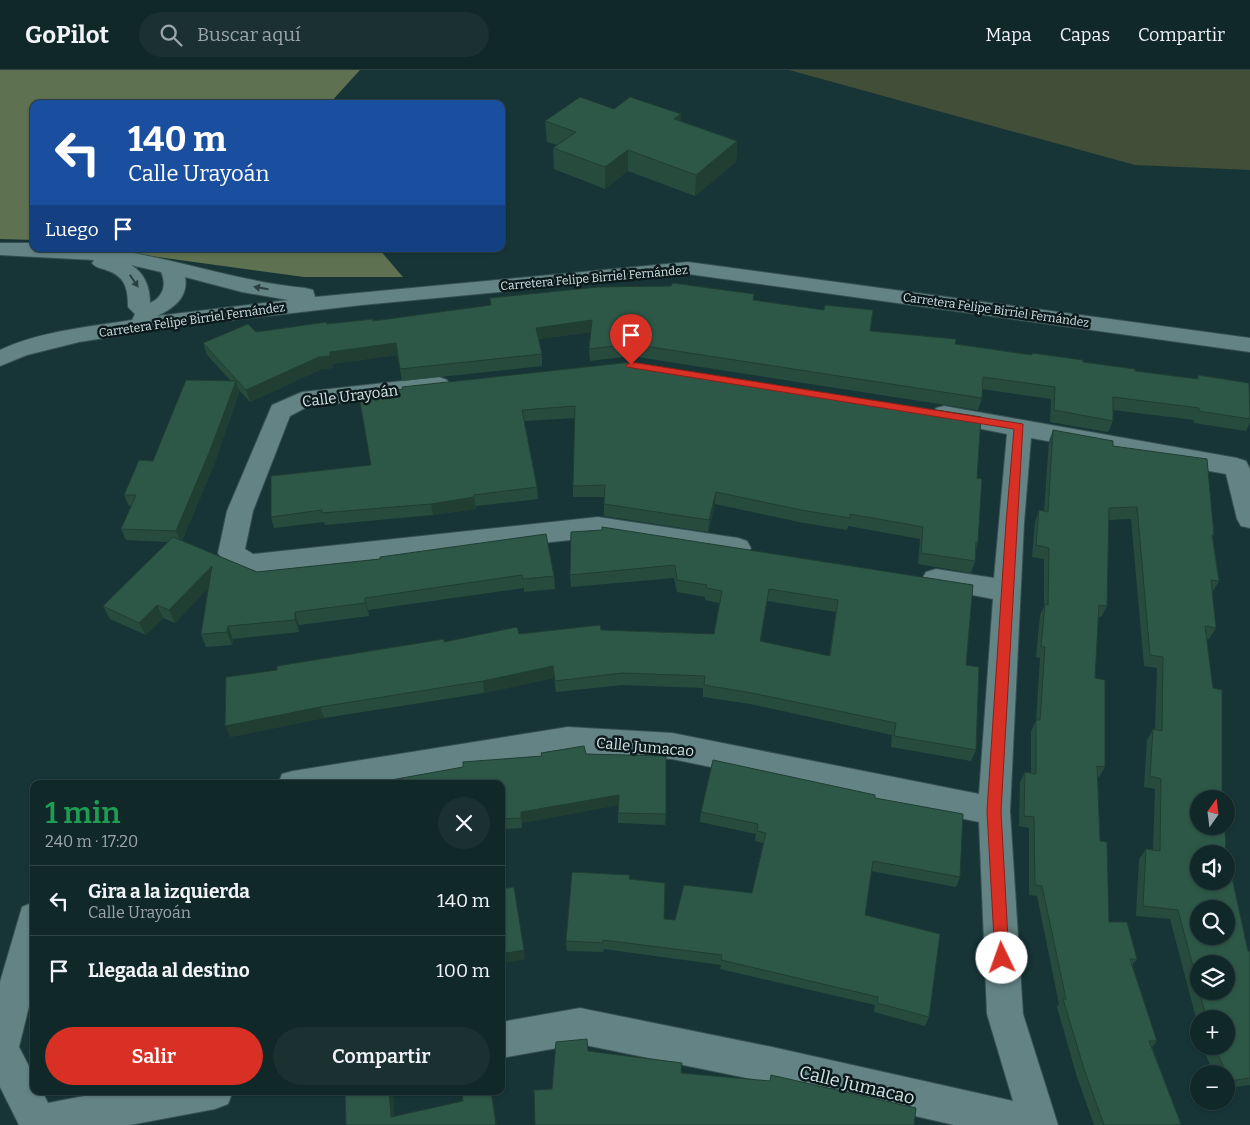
<!DOCTYPE html>
<html lang="es">
<head>
<meta charset="utf-8">
<style>
	:root { --surface:#112829; --page:#1a3031; --text:#f1f3f6; --muted:#9ca6a8; --line:#304446; --accent:#d93025 }
	body { margin:0; font-family:Bitter,serif; background:var(--page); color:var(--text); height:100vh; display:flex; flex-direction:column; font-size:19px; white-space:nowrap }
	* { box-sizing:border-box; margin:0 }
	p { font-size:16px; color:var(--muted) }
	.icon { flex:none; width:28px; height:28px; fill:none; stroke:currentColor; stroke-width:2; stroke-linecap:round; stroke-linejoin:round }
	.map { position:relative; flex:1; overflow:hidden }
	.details { position:absolute; left:30px; top:710px; width:475px; height:315px; display:flex; flex-direction:column; background:var(--surface); border-radius:10px; box-shadow:0 1px 4px #0004,0 0 0 1px var(--line) }
	.details>* { flex:none }
	.hud { position:absolute; left:30px; top:30px; width:475px; height:152px; border-radius:10px; box-shadow:0 1px 4px #0004,0 0 0 1px var(--line); background:#1a4fa0; color:#fff; overflow:hidden }
	.needle { width:32px; rotate:14deg }
	.buttons { position:absolute; left:1190px; top:720px; display:grid; gap:10px }
	.buttons a { display:grid; place-items:center; width:45px; height:45px; border-radius:50%; background:var(--surface); box-shadow:0 1px 4px #0004,0 0 0 1px var(--line); font-size:25px }
	.pin { position:absolute; display:grid; place-items:center; width:42px; height:42px; color:#fff; margin:-51px -21px; border-radius:50% 50% 50% 0; rotate:-45deg; box-shadow:0 0 5px #0007 }
	.pin .icon { rotate:45deg }
	.me { position:absolute; width:55px; margin:-28px; rotate:357deg; stroke-linejoin:round; filter:drop-shadow(0 0 4px #0008) }
	.turn { display:flex; align-items:center; gap:18px; height:105px; padding:0 15px; font-size:22px }
	.turn .icon { width:65px; height:65px; stroke-width:2.5 }
	.turn b { display:block; font-size:35px; line-height:42px }
	.then { display:flex; align-items:center; height:48px; padding:0 15px; background:#0003; gap:10px; font-size:19px }
	.round { display:grid; place-items:center; flex:none; width:52px; height:52px; border-radius:26px; background:var(--page) }
	.headline { display:flex; align-items:center; justify-content:space-between; height:85px; padding:0 15px }
	h1 { font-size:30px; font-weight:600; line-height:38px; color:#1e9e55 }
	.button { display:flex; gap:10px; margin-top:auto; padding:10px 15px }
	.button a { flex:1; height:58px; border-radius:30px; background:var(--accent); color:#fff; font-size:20px; font-weight:600; line-height:58px; text-align:center }
	.button a+a { background:var(--page); color:var(--text) }
	ul { padding:0; list-style:none }
	li { display:flex; align-items:center; gap:15px; height:70px; padding:0 15px; border-top:1px solid var(--line) }
	li div { flex:1 }
	li b { display:block; font-size:19px }
	li em { font-style:normal }
	header { display:flex; align-items:center; gap:30px; box-sizing:border-box; height:70px; padding:0 25px; background:var(--surface); border-bottom:1px solid var(--line) }
	header strong { font-size:24px }
	nav { display:flex; gap:28px; margin-inline-start:auto; font-size:18px }
	.search { width:350px; height:45px; background:var(--page); display:flex; align-items:center; gap:12px; box-sizing:border-box; padding:0 18px; border-radius:28px; color:var(--muted); font-size:19px }
	.map>svg:first-child { display:block }
	.green { fill:#414e38 }
	.forest { fill:#5e7150 }
	.lines { fill:none; stroke-linecap:round; stroke-linejoin:round }
	.minor-casing { stroke:#375051; stroke-width:2 }
	.minor { fill:#638385; fill-rule:evenodd }
	.wall { fill:#274c3d; fill-rule:evenodd }
	.shaded-wall { fill:#203e32 }
	.building { fill:#2d5847; stroke:#203e32; fill-rule:evenodd }
	.oneway { fill:#2b3f40 }
	.route { fill:#d93025; stroke:#8d1f18 }
	.labels { text-anchor:middle; dominant-baseline:central; stroke-width:5; stroke-linejoin:round; paint-order:stroke }
	.far-street-label { font-size:12px; fill:#d2e3e4; stroke:#0d1a1b }
	.street-label { font-size:15px; fill:#d2e3e4; stroke:#0d1a1b }
	.near-street-label { font-size:18px; fill:#d2e3e4; stroke:#0d1a1b }
</style>
</head>
<body>
<header>
<strong>GoPilot</strong>
<div class="search"><svg class="icon" aria-label="search" viewBox="0 0 24 24"><circle cx="10" cy="10" r="6"/><path d="M15 15l6 6"/></svg>Buscar aquí</div>
<nav><a>Mapa</a><a>Capas</a><a>Compartir</a></nav>
</header>
<div class="map">
<svg width="1250" height="1055" viewBox="0 0 1250 1055">
	<rect width="100%" height="100%" fill="#173537"/>
	<polygon class="green" points="789,0 1250,0 1250,100 1135,95"/>
	<g class="forest">
		<polygon points="0,0 360,0 329,34 34,34 34,170 0,169"/>
		<polygon points="99,179 379,179 403,207 304,207"/>
	</g>
	<g class="lines">
		<g class="minor-casing">
			<g id="minor">
				<path d="M0,173H34V179C63,179 93,177 122,181C183,191 242,212 305,218L313,220L315,227L688,192L1250,268V282L688,204L362,235L189,255L79,272L27,285L0,296V280C40,261 89,257 132,250L135,244L128,237C128,218 125,206 106,200C100,198 96,198 92,193L94,190L0,185ZM131,195L161,202C167,215 163,227 150,233C150,218 145,203 131,195ZM185,207L242,222L288,230L157,246C173,239 189,227 185,207Z"/>
				<path d="M439,307L447,310L451,315L447,320L307,337L290,346L253,441L245,479L253,484L598,447L738,468L747,471L751,478L747,485L738,488L598,467L248,505C236,501 224,494 218,483L227,441L272,335L302,322Z"/>
				<polygon points="944,336 1237,388 1246,391 1250,399 1250,458 1241,456 1237,449 1226,404 1031,368 1024,453 1010,741 1023,944 1058,1055 954,1055 772,1013 580,974 501,988 501,952 580,938 772,977 1013,1031 987,944 979,752 672,689 568,683 377,714 278,714 282,704 293,701 568,657 672,663 979,724 993,529 926,516 922,509 926,502 936,499 994,508 1007,364 936,350 932,344 936,338"/>
				<polygon points="34,832 34,916 19,977 34,1006 34,1021 42,1021 48,1033 110,1021 233,1021 228,1034 215,1039 130,1055 19,1055 0,1017 0,912 22,837"/>
			</g>
		</g>
		<use href="#minor" class="minor"/>
	</g>
	<g class="wall">
		<polygon points="614,39 681,51 737,71 736,92 695,126 628,101 605,119 554,99 553,78 557,75 547,72 545,51"/>
		<polygon points="754,224 754,230 870,261 1031,285 1032,283 1135,301 1196,309 1198,305 1250,322 1250,353 1246,361 1194,353 1194,350 1113,340 1113,351 1108,362 1050,352 1051,329 982,319 982,328 978,340 631,286 590,291 589,279 591,262 539,269 542,284 542,296 402,311 397,285 332,294 333,298 322,299 250,332 238,319 239,323 214,395 182,471 257,502 380,489 554,506 555,519 524,522 524,518 368,540 369,546 299,555 299,562 233,569 232,575 206,577 201,564 208,518 175,553 163,548 146,565 110,549 103,536 168,472 126,470 121,459 131,436 129,436 124,425 153,391 231,311 207,285 203,273 327,254"/>
		<polygon points="631,292 977,408 978,472 976,480 975,491 971,503 918,494 920,469 848,456 847,460 799,452 715,434 708,462 604,446 604,427 573,427 573,416 575,348 524,351 537,417 538,429 476,436 476,439 433,445 325,455 324,452 274,458 271,447 371,395"/>
		<path d="M1053,360L1113,376L1214,465L1213,468L1219,511L1212,523L1216,558L1209,569H1206L1199,729L1227,803L1248,881H1250V1015L1226,1018V1004H1214L1202,976H1226V949H1199V959L1170,849L1136,846L1139,789L1146,779L1153,780L1155,719L1144,717L1147,670L1153,659H1155L1157,598L1144,596L1131,449L1109,450L1107,536L1101,547H1098L1095,608L1105,697L1099,707H1098L1100,771L1109,852L1137,889L1132,895L1157,971L1152,977L1181,1054L1180,1055H1094L1077,1007L1057,937L1059,934L1037,826L1029,825V758L1019,756L1020,712L1025,702L1031,703V661L1036,651L1040,588L1036,587L1040,545L1044,537V489L1032,487L1035,452L1039,440L1044,441L1049,371ZM1199,894L1226,921H1199Z"/>
		<path d="M571,462L973,515L966,595L976,680L971,691L891,677L892,665L750,634L703,627V618L622,615L556,622L554,608L484,623L324,648L230,667L277,600L444,572L519,564L601,560L714,564L719,533L705,530V527L677,522L674,508L571,517L570,505ZM767,531L836,542L829,586L761,571Z"/>
		<polygon points="586,684 666,744 665,755 618,753 618,735 522,753 522,758 501,759 501,714"/>
		<polygon points="875,728 960,807 956,817 871,801 865,845 929,947 925,956 874,942 875,935 720,899 721,895 604,879 603,882 567,881 566,871 630,809 664,849 675,850 752,823 763,773 755,771 756,764 700,752 701,742"/>
	</g>
	<g class="shaded-wall">
		<polygon points="681,44 680,65 674,49"/>
		<polygon points="737,71 736,92 695,126 696,105"/>
		<polygon points="628,80 628,101 605,119 605,97"/>
		<polygon points="592,250 592,262 537,269 536,258"/>
		<polygon points="396,273 398,285 332,294 333,298 322,299 250,332 246,320 330,282"/>
		<polygon points="236,311 239,323 214,395 181,473 176,461"/>
		<polygon points="716,422 715,434 708,462 709,450"/>
		<polygon points="474,427 476,439 433,445 431,434"/>
		<polygon points="212,496 217,509 175,553 169,540"/>
		<polygon points="365,528 368,540 369,546 365,533"/>
		<polygon points="157,535 163,548 146,565 139,553"/>
		<polygon points="295,542 299,555 299,562 295,550"/>
		<polygon points="228,556 233,569 232,575 227,562"/>
		<polygon points="553,596 554,608 484,623 483,611"/>
		<polygon points="320,637 324,648 230,667 225,656"/>
		<polygon points="619,725 619,735 522,753 522,758 521,742"/>
		<polygon points="524,880 525,889 501,894 501,884"/>
		<polygon points="389,1021 393,1021 395,1054 391,1047"/>
		<polygon points="491,1021 492,1021 497,1055 496,1055"/>
	</g>
	<g class="building">
		<polygon points="580,27 614,39 630,27 681,44 674,49 737,71 696,105 628,80 605,97 553,78 576,62 545,51"/>
		<polygon points="673,213 754,224 753,230 824,240 825,235 873,240 870,261 956,269 955,274 1032,285 1032,283 1083,290 1083,292 1135,299 1135,301 1198,309 1198,305 1249,313 1250,349 1199,341 1199,338 1113,327 1113,351 1054,340 1055,317 983,307 982,328 631,274 589,279 592,250 536,258 542,284 400,299 396,273 330,282 330,286 319,287 246,320 203,273 248,254 256,262 327,252 327,254 373,249 373,251 491,235 490,228 598,217 671,216"/>
		<polygon points="631,292 981,347 977,408 982,409 978,472 976,472 975,491 921,483 923,457 850,444 850,448 801,440 716,422 709,450 604,434 605,415 573,416 575,336 522,340 537,417 474,425 474,427 431,434 322,443 322,440 271,447 271,406 371,395 359,326 403,319 402,317"/>
		<polygon points="186,310 236,311 209,383 176,461 121,459 136,425 124,425 139,390 153,391"/>
		<path d="M1053,360L1113,371V376L1207,389L1214,465H1212L1219,511L1211,510L1216,558L1205,556L1213,618L1222,620V729H1199V756H1225L1226,784H1199V811H1226V792L1227,803H1231L1248,881H1250V1008L1230,1011L1214,976H1226V949H1207L1199,921H1226V894H1199V919L1178,840L1143,836L1146,779L1160,781L1161,709L1150,706L1153,659L1162,661L1163,587L1150,585L1137,437L1109,438L1107,536L1099,535L1095,608L1105,610V697L1097,696L1100,771L1107,772L1109,852H1127L1137,889H1130L1157,971H1149L1181,1054L1173,1055H1104L1084,999L1063,929H1066L1042,816L1035,815L1034,747L1024,746L1025,702L1036,704V650H1040L1045,577L1041,576L1045,534L1048,535L1049,478L1036,475L1039,440L1048,442ZM1199,839H1226V866H1199Z"/>
		<path d="M602,457L973,515L966,595L979,597L976,680L894,666L896,653L752,623L704,615L705,606L622,603L555,611L553,596L483,611L320,637L225,656L226,607L277,600V596L444,569V572L517,557L519,564L600,555L601,560L714,564L722,521L706,518L707,515L677,510L675,495L570,505L571,462L602,460ZM769,519L838,530L830,586L760,571Z"/>
		<polygon points="546,464 554,506 523,509 522,505 365,528 365,533 295,542 295,550 228,556 227,562 201,564 212,496 169,540 157,535 139,553 103,536 173,467 257,502 380,489 380,487"/>
		<polygon points="584,676 586,684 666,686 666,744 618,743 619,725 521,742 521,748 501,749 501,714 369,714 463,697 463,692 542,686 541,683"/>
		<polygon points="713,690 875,725 875,728 963,744 960,807 873,791 865,845 940,864 929,947 877,933 878,927 721,890 722,885 603,870 603,873 566,871 572,802 630,805 629,809 665,813 664,849 675,850 684,815 752,823 766,763 757,761 758,754 701,742"/>
		<polygon points="514,817 524,880 501,884 501,819"/>
		<polygon points="587,969 588,981 682,993 681,1003 770,1011 771,1005 916,1038 914,1055 535,1055 534,1020 552,1019 556,972"/>
		<polygon points="345,1021 389,1021 391,1047 463,1031 462,1021 491,1021 496,1055 346,1055"/>
	</g>
	<defs><path id="oneway-solid" d="M-6-.8H1V-3.2L6.5 0L1 3.2V.8H-6Z" transform="scale(1.25)"/></defs>
	<g class="oneway">
		<use href="#oneway-solid" transform="translate(134 211) rotate(56)"/>
		<use href="#oneway-solid" transform="translate(261 218) rotate(-170)"/>
	</g>
	<polygon class="route" points="631,292 1023,354 1001,741 1009,888 1007,893 1002,895 997,893 995,888 987,741 1006,453 1014,359 627,297 626,295"/>
	<g class="labels">
		<g class="far-street-label">
			<text transform="translate(594 208) rotate(-5)">Carretera Felipe Birriel Fernández</text>
			<text transform="translate(996 240) rotate(8)">Carretera Felipe Birriel Fernández</text>
			<text transform="translate(192 250) rotate(-8)">Carretera Felipe Birriel Fernández</text>
		</g>
		<g class="street-label">
			<text transform="translate(350 326) rotate(-7)">Calle Urayoán</text>
			<text transform="translate(645 677) rotate(5)">Calle Jumacao</text>
		</g>
		<g class="near-street-label">
			<text transform="translate(857 1015) rotate(13)">Calle Jumacao</text>
		</g>
	</g>
</svg>
<div class="buttons">
<a><svg class="needle" viewBox="-14 -14 28 28"><path d="M0-13l5 13h-10z" fill="#e53935"/><path d="M0 13l5-13h-10z" fill="#9ca6a8"/></svg></a>
<a><svg class="icon" aria-label="sound" viewBox="0 0 24 24"><path d="M4 9h4l5-4v14l-5-4H4zM17 9q2 3 0 6"/></svg></a>
<a><svg class="icon" aria-label="search" viewBox="0 0 24 24"><circle cx="10" cy="10" r="6"/><path d="M15 15l6 6"/></svg></a>
<a><svg class="icon" aria-label="layers" viewBox="0 0 24 24"><path d="M12 4l9 5-9 5-9-5zM3 14l9 5 9-5"/></svg></a>
<a>+</a>
<a>−</a>
</div>
<div class="pin" style="left:631px;top:295px;background:#d93025"><svg class="icon" aria-label="arrive" viewBox="0 0 24 24"><path d="M6 21V4h12l-3 4 3 4H6"/></svg></div>
<svg class="me" style="left:1002px;top:888px" viewBox="-20 -20 40 40"><circle r="19" fill="#fff"/><path d="M0-13L10 11 0 6-10 11z" fill="#d93025"/></svg>
<div class="hud">
<div class="turn"><svg class="icon" aria-label="left" viewBox="0 0 24 24"><path d="M17 20v-9H6M10 6l-5 5 5 5"/></svg><div><b>140 m</b>Calle Urayoán</div></div>
<div class="then">Luego<svg class="icon" aria-label="arrive" viewBox="0 0 24 24"><path d="M6 21V4h12l-3 4 3 4H6"/></svg></div>
</div>
<section class="details">
<div class="headline"><div><h1>1 min</h1><p>240 m · 17:20</p></div><a class="round"><svg class="icon" aria-label="close" viewBox="0 0 24 24"><path d="M6 6l12 12M18 6L6 18"/></svg></a></div>
<ul>
<li><svg class="icon" aria-label="left" viewBox="0 0 24 24"><path d="M17 20v-9H6M10 6l-5 5 5 5"/></svg><div><b>Gira a la izquierda</b><p>Calle Urayoán</p></div><em>140 m</em></li>
<li><svg class="icon" aria-label="arrive" viewBox="0 0 24 24"><path d="M6 21V4h12l-3 4 3 4H6"/></svg><div><b>Llegada al destino</b></div><em>100 m</em></li>
</ul>
<div class="button"><a>Salir</a><a>Compartir</a></div>
</section>
</div>
</body>
</html>
